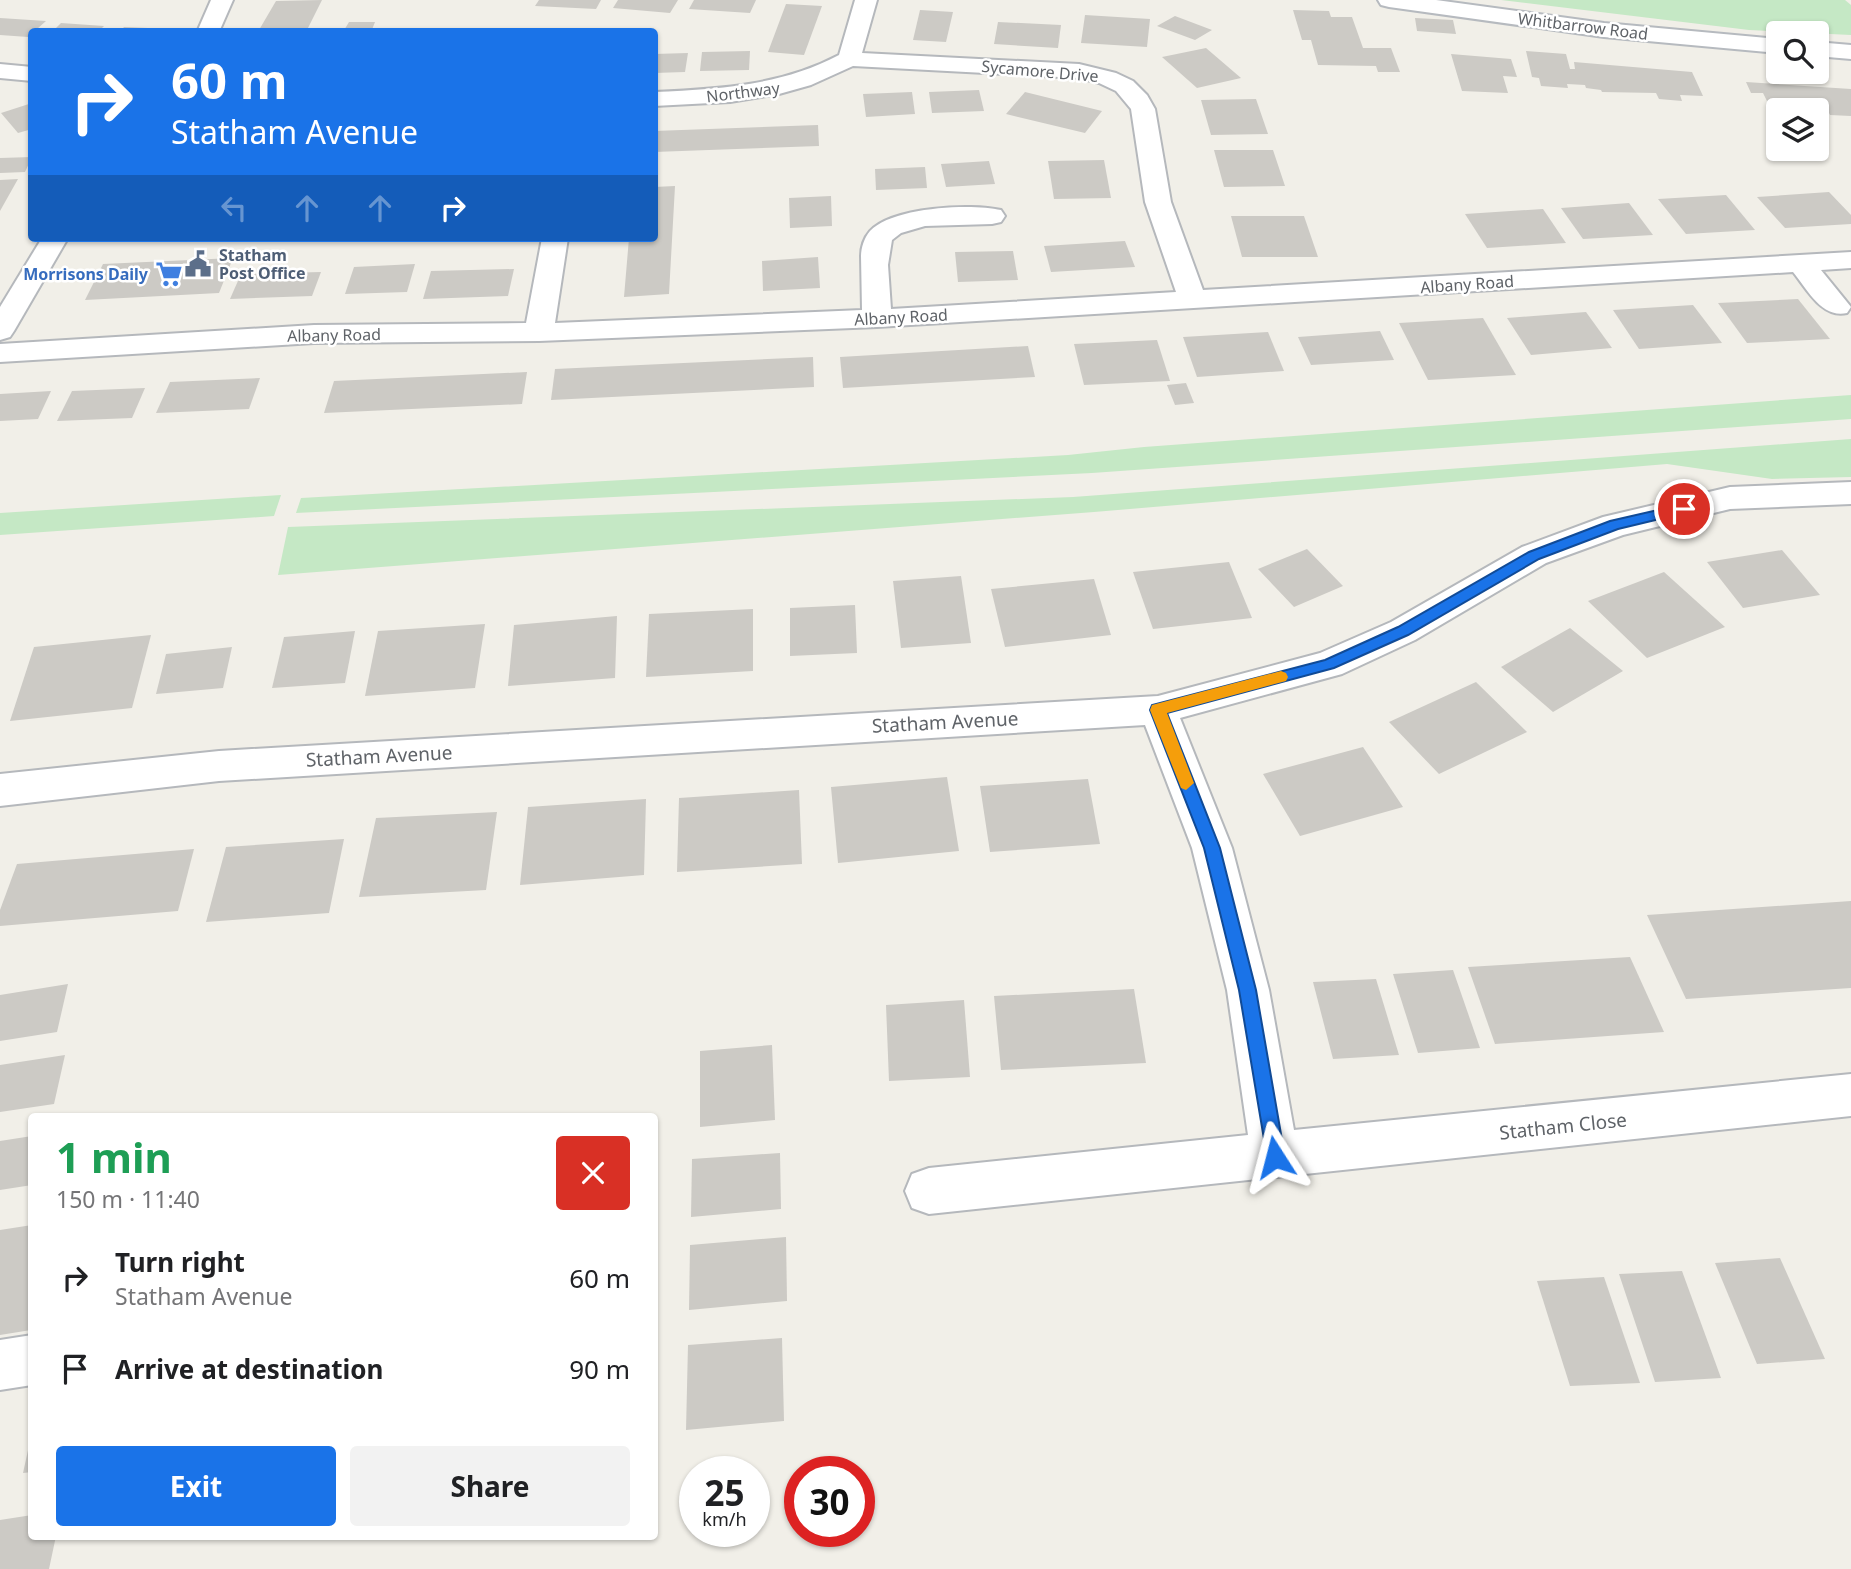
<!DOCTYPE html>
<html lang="en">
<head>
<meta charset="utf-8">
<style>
	:root { --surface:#fff; --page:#f2f2f2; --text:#202124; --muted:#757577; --accent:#1a73e8 }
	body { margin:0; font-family:"Noto Sans",sans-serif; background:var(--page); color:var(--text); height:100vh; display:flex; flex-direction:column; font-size:26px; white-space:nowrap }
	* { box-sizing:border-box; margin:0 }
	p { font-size:23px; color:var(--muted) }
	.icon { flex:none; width:38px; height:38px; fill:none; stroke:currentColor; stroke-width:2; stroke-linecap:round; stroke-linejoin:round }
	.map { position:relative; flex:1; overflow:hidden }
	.drawer { position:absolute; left:28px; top:1113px; width:630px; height:427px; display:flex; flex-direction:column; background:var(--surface); border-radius:7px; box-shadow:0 2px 5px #0004 }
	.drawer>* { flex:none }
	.top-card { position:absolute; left:28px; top:28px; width:630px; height:214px; border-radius:7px; box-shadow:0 2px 5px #0004; background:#1a73e8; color:#fff; overflow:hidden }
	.tools { position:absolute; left:1766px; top:21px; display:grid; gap:14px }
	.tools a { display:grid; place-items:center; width:63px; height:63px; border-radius:7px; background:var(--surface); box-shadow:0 2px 5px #0004; font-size:35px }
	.speed { position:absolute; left:679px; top:1456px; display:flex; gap:14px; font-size:35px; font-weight:700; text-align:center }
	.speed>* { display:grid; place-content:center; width:91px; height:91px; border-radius:50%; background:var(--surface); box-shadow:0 2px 5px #0004; line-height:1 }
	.speed small { font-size:18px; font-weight:400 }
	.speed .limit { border:10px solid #d22; background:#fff; color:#111 }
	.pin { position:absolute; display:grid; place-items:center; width:60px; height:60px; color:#fff; margin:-30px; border:4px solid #fff; border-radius:50%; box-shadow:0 2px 7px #0007 }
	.me { position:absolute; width:77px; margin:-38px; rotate:351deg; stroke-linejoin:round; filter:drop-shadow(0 0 5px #0008) }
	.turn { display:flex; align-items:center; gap:24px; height:147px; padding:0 28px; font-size:32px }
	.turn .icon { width:91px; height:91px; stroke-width:2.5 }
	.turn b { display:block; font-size:49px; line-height:60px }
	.lanes { display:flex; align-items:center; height:66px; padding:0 28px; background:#0003; justify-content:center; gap:35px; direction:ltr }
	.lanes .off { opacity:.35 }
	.round { display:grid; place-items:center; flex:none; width:74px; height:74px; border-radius:7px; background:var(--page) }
	.head { display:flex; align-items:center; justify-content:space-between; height:119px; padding:0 28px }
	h1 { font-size:42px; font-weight:700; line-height:52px; color:#1e9e55 }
	.action { display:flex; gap:14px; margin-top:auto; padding:14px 28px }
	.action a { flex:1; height:80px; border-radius:7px; background:var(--accent); color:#fff; font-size:28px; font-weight:700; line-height:80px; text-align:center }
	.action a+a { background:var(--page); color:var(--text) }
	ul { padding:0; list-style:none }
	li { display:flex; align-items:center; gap:21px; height:91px; padding:0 28px }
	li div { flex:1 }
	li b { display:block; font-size:26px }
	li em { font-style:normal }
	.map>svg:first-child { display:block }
	.green { fill:#c5e8c5 }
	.building { fill:#cccac5 }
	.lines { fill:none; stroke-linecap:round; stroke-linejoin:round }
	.street-casing { stroke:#b5b8bc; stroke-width:4 }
	.secondary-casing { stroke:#b6babf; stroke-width:4 }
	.street { fill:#fff; fill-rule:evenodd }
	.secondary { fill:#fff; fill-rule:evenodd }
	.route { fill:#1a73e8; stroke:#114b97; stroke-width:2 }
	.slow { fill:#f59e0b }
	.labels { text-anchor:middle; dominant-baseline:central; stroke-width:5; stroke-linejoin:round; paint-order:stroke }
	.far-street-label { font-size:16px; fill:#5f6368; stroke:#fff }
	.far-service-label { font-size:16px; font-weight:bold; fill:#4e5e75; stroke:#fff; text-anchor:start }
	.far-shop-label { font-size:16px; font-weight:bold; fill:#366cbe; stroke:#fff; text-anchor:end }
	.street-label { font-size:19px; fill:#5f6368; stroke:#fff }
</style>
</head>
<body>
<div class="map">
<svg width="1851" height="1569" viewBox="0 0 1851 1569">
	<rect width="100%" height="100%" fill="#f1efe8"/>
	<g class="green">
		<polygon points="1501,0 1845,0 1851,5 1851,35 1749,30"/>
		<polygon points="1851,395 1851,419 1092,473 296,513 301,498 1068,455 1144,447"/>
		<polygon points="1851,439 1851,477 1772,479 1667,464 1094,512 278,575 288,527 1073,497"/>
		<polygon points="281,495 274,516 0,535 0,513"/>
	</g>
	<g class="building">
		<polygon points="322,0 307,30 259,30 276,1"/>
		<polygon points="539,0 601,0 596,9 535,6"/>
		<polygon points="618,0 678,0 670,13 613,8"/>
		<polygon points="694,0 756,0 750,13 689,9"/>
		<polygon points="786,4 822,6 804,55 768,52"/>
		<polygon points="920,10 953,12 946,42 913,40"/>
		<polygon points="1293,10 1329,11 1331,17 1352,17 1363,48 1391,48 1400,72 1378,72 1376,66 1318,65 1311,40 1302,40"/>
		<polygon points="1085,15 1150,19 1147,47 1081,43"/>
		<polygon points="1175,16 1212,30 1195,40 1157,26"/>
		<polygon points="0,18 46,21 28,37 0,35"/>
		<polygon points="1415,18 1453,20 1456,34 1417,31"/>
		<polygon points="349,22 375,22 371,32 343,32"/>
		<polygon points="998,22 1061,25 1058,48 994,44"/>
		<polygon points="61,23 104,26 98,32 52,32"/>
		<polygon points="124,27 171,29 171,32 120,32"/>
		<polygon points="1206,48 1241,78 1197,88 1162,57"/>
		<polygon points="750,51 749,70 700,71 702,52"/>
		<polygon points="1526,51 1566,54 1570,69 1575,69 1574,62 1692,72 1703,96 1680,95 1682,101 1659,99 1656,93 1602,92 1601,90 1586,88 1585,85 1567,84 1568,88 1541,86 1539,78 1532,77"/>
		<polygon points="688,53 685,72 654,73 654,54"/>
		<polygon points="1451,54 1511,59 1517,77 1503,76 1508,93 1462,91"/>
		<polygon points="1746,82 1851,89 1851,116 1830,115 1826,107 1770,107 1763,93 1751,93"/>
		<polygon points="979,90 984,111 932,113 929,92"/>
		<polygon points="912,92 915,114 866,117 863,94"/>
		<polygon points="1025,92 1102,111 1085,133 1006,114"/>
		<polygon points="1256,99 1268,134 1211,135 1201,100"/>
		<polygon points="32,103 32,129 18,133 1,113"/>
		<polygon points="818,125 819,146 654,152 654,131"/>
		<polygon points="1214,150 1273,150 1285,186 1224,187"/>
		<polygon points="32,157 25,172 0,173 0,158"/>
		<polygon points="1104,160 1111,198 1054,199 1048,161"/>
		<polygon points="989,161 995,184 946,187 941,164"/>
		<polygon points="925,167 927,188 876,190 875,169"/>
		<polygon points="18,179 0,211 0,180"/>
		<polygon points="675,186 669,294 624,297 629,238 654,238 654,187"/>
		<polygon points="1829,192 1851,215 1851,224 1785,228 1757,197"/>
		<polygon points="1726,195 1755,230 1686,234 1658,199"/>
		<polygon points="831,196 832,226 790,228 789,198"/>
		<polygon points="1629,203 1653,235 1583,239 1561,208"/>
		<polygon points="1543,209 1566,243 1487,248 1465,214"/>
		<polygon points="1231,216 1304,216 1318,257 1242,257"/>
		<polygon points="1125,241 1135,267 1051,272 1044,246"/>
		<polygon points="1013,251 1018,280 958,282 955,252"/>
		<polygon points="818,257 820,288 763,291 762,261"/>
		<polygon points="233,258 219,293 85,300 103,264"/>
		<polygon points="415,264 407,292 345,294 354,267"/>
		<polygon points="514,269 508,296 423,299 431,271"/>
		<polygon points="321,272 312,296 230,299 241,274"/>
		<polygon points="1798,299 1830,339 1747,343 1718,303"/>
		<polygon points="1693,305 1722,343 1639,349 1613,310"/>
		<polygon points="1586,312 1612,348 1531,355 1507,318"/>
		<polygon points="1483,318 1516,375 1428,380 1399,323"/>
		<polygon points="1380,331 1394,360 1311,365 1298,337"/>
		<polygon points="1268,332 1284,371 1197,377 1183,337"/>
		<polygon points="1157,340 1170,381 1084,385 1074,344"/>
		<polygon points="1028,346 1035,377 843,388 840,357"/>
		<polygon points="813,357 814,387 551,400 555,369"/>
		<polygon points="527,372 522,404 324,413 334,381"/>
		<polygon points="260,378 249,409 156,413 170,382"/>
		<polygon points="1186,383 1194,403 1175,405 1167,385"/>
		<polygon points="145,388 132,418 57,421 72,391"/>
		<polygon points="51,391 38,419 0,421 0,394"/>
		<polygon points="1307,549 1343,586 1294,607 1258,569"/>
		<polygon points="1782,550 1820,595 1743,608 1707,562"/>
		<polygon points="1229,562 1252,618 1153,629 1133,572"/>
		<polygon points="1664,572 1725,627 1647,658 1588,601"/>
		<polygon points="961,576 971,643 901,648 893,581"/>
		<polygon points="1094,579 1111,635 1005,647 991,589"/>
		<polygon points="855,605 857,653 790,656 790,608"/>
		<polygon points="753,609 753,671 646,677 649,614"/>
		<polygon points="617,616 615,678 508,686 514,625"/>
		<polygon points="485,624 475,688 365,696 378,631"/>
		<polygon points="1570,628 1623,671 1553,712 1501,667"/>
		<polygon points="355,631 345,683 272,688 284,637"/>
		<polygon points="151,635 132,708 10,721 34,647"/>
		<polygon points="232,647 223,688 156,694 166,654"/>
		<polygon points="1476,682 1527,732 1439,774 1389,722"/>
		<polygon points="1363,747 1403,807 1300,836 1263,774"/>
		<polygon points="947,777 959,851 838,863 831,787"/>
		<polygon points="1088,779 1100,844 990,852 980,786"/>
		<polygon points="799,790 802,864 677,872 679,798"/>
		<polygon points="646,799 644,875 520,885 528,807"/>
		<polygon points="497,812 486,890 359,897 376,818"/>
		<polygon points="344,839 329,913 206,922 226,847"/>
		<polygon points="194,849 178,911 0,926 0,910 17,864"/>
		<polygon points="1851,901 1851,988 1686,999 1647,915"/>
		<polygon points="1630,957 1664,1032 1495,1044 1468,967"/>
		<polygon points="1453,970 1480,1048 1418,1053 1393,974"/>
		<polygon points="1376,979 1399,1055 1333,1059 1313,982"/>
		<polygon points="68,984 57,1032 0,1041 0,995"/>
		<polygon points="1134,989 1146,1063 1001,1070 994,996"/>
		<polygon points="964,1000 970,1077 889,1081 886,1005"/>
		<polygon points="772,1045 775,1120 700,1127 700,1051"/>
		<polygon points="65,1055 54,1104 0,1112 0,1065"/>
		<polygon points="32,1136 32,1185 0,1190 0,1141"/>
		<polygon points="780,1153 781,1209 691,1217 692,1159"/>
		<polygon points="32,1225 31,1330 0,1335 0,1230"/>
		<polygon points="786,1237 787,1301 689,1310 690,1245"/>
		<polygon points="1780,1258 1825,1359 1757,1364 1715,1263"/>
		<polygon points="1682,1271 1721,1378 1655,1382 1619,1274"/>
		<polygon points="1604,1277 1640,1383 1570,1386 1537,1281"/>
		<polygon points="782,1338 784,1421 686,1430 688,1345"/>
		<polygon points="30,1441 32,1472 23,1473"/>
		<polygon points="32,1515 32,1536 56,1536 49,1569 0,1569 0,1520"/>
	</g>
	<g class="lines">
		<g class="street-casing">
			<g id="street">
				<polygon points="211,0 233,0 219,32 197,32"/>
				<path d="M855,0H877L862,53L1079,64L1116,73L1133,81L1147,95L1155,109L1171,202L1203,290L1851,252V268L1821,270L1851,307L1847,313C1822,319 1807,289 1793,272L877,327L539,341L314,343L0,362V344L314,325L526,323L542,238H568L555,323L862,310L861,256C861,248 864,238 870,231C892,207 971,203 1001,210L1005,216L1001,222L992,224L925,226L901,233L892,240L888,265L891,309L1176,292L1145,202L1131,109L1116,91L1099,83L1079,78L853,66L811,85L779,94L730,102L654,106V92C719,89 780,86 839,55Z"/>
				<polygon points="0,64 32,67 32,81 0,78"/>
				<polygon points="42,238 68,238 14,331 10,337 0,340 0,307"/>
				<polygon points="1851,482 1851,504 1730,509 1623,535 1546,563 1415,640 1342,674 1180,718 1232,848 1269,990 1294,1130 1851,1074 1851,1116 929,1214 912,1208 905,1191 912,1174 929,1168 1248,1135 1227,990 1192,848 1145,725 219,781 0,806 0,774 219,751 1158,696 1320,653 1391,622 1522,547 1603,517 1730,487"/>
				<polygon points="32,1335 32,1385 0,1390 0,1340"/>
			</g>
		</g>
		<g class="secondary-casing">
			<g id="secondary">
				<polygon points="1378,0 1436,0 1604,23 1778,39 1778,53 1604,37 1389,7 1381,5"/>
				<polygon points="1816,42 1851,45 1851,59 1816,56"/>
			</g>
		</g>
		<use href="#street" class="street"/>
		<use href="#secondary" class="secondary"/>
	</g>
	<polygon class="route" points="1684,504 1689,505 1689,512 1618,529 1539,559 1408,635 1334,668 1167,713 1220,848 1256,990 1285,1157 1282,1163 1275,1166 1268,1163 1239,990 1204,848 1150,710 1152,705 1325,660 1398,627 1529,552 1610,521"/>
	<polygon class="slow" points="1281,671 1286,673 1288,677 1286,681 1167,713 1194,783 1186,790 1181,788 1150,710 1152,705"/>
	<defs>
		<g id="civic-bare" transform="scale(2.1)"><path d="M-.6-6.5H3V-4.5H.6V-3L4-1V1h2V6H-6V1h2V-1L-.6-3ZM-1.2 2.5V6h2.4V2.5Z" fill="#5c6f8a" stroke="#fff" stroke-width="2.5" paint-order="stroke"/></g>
		<g id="supermarket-bare" transform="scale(2.1)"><path d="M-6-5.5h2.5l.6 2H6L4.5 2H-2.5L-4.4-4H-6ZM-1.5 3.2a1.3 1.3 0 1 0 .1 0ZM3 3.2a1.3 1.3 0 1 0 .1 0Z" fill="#3f7fe0" stroke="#fff" stroke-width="2.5" paint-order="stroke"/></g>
	</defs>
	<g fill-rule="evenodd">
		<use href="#civic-bare" x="198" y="264"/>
		<use href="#supermarket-bare" x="169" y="274"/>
	</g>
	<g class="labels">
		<g class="far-street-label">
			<text transform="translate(1583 26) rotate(7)">Whitbarrow Road</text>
			<text transform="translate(1040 71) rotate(5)">Sycamore Drive</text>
			<text transform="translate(743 92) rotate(-7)">Northway</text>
			<text transform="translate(1467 284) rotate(-4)">Albany Road</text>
			<text transform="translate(901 317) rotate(-3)">Albany Road</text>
			<text transform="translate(334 335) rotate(-1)">Albany Road</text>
		</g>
		<g class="far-service-label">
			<text x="219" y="255">Statham<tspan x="219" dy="18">Post Office</tspan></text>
		</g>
		<g class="far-shop-label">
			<text x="148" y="274">Morrisons Daily</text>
		</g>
		<g class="street-label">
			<text transform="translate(945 722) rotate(-3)">Statham Avenue</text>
			<text transform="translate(379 756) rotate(-3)">Statham Avenue</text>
			<text transform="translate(1563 1126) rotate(-6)">Statham Close</text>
		</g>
	</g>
</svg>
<div class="tools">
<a><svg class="icon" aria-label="search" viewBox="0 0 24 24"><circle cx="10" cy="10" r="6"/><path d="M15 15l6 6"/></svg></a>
<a><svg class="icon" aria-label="layers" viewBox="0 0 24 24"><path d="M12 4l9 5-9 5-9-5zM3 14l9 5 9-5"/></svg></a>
</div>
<div class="speed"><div>25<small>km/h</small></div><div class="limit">30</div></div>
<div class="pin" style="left:1684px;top:509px;background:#d93025"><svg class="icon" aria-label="arrive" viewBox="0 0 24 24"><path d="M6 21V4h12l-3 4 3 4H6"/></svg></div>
<svg class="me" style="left:1275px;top:1157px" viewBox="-20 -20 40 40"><path d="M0-17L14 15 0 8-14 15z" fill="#1a73e8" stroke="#fff" stroke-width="4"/></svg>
<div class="top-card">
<div class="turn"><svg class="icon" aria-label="right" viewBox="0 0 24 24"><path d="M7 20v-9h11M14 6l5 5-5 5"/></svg><div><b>60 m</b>Statham Avenue</div></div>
<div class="lanes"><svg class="icon off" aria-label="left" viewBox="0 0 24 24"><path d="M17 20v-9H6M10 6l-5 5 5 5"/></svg><svg class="icon off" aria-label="ahead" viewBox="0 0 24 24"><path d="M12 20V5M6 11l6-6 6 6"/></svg><svg class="icon off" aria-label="ahead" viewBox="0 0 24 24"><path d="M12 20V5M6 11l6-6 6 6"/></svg><svg class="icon" aria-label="right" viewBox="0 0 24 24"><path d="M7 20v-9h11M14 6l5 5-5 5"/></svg></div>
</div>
<section class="drawer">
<div class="head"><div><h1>1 min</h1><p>150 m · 11:40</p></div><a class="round" style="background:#d93025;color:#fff"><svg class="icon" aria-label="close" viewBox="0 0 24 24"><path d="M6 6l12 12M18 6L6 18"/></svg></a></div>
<ul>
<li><svg class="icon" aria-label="right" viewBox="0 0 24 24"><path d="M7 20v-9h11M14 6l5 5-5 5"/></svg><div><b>Turn right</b><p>Statham Avenue</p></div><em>60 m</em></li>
<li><svg class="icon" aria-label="arrive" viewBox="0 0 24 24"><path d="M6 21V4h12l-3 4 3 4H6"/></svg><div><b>Arrive at destination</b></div><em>90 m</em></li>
</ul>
<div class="action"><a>Exit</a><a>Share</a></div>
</section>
</div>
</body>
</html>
